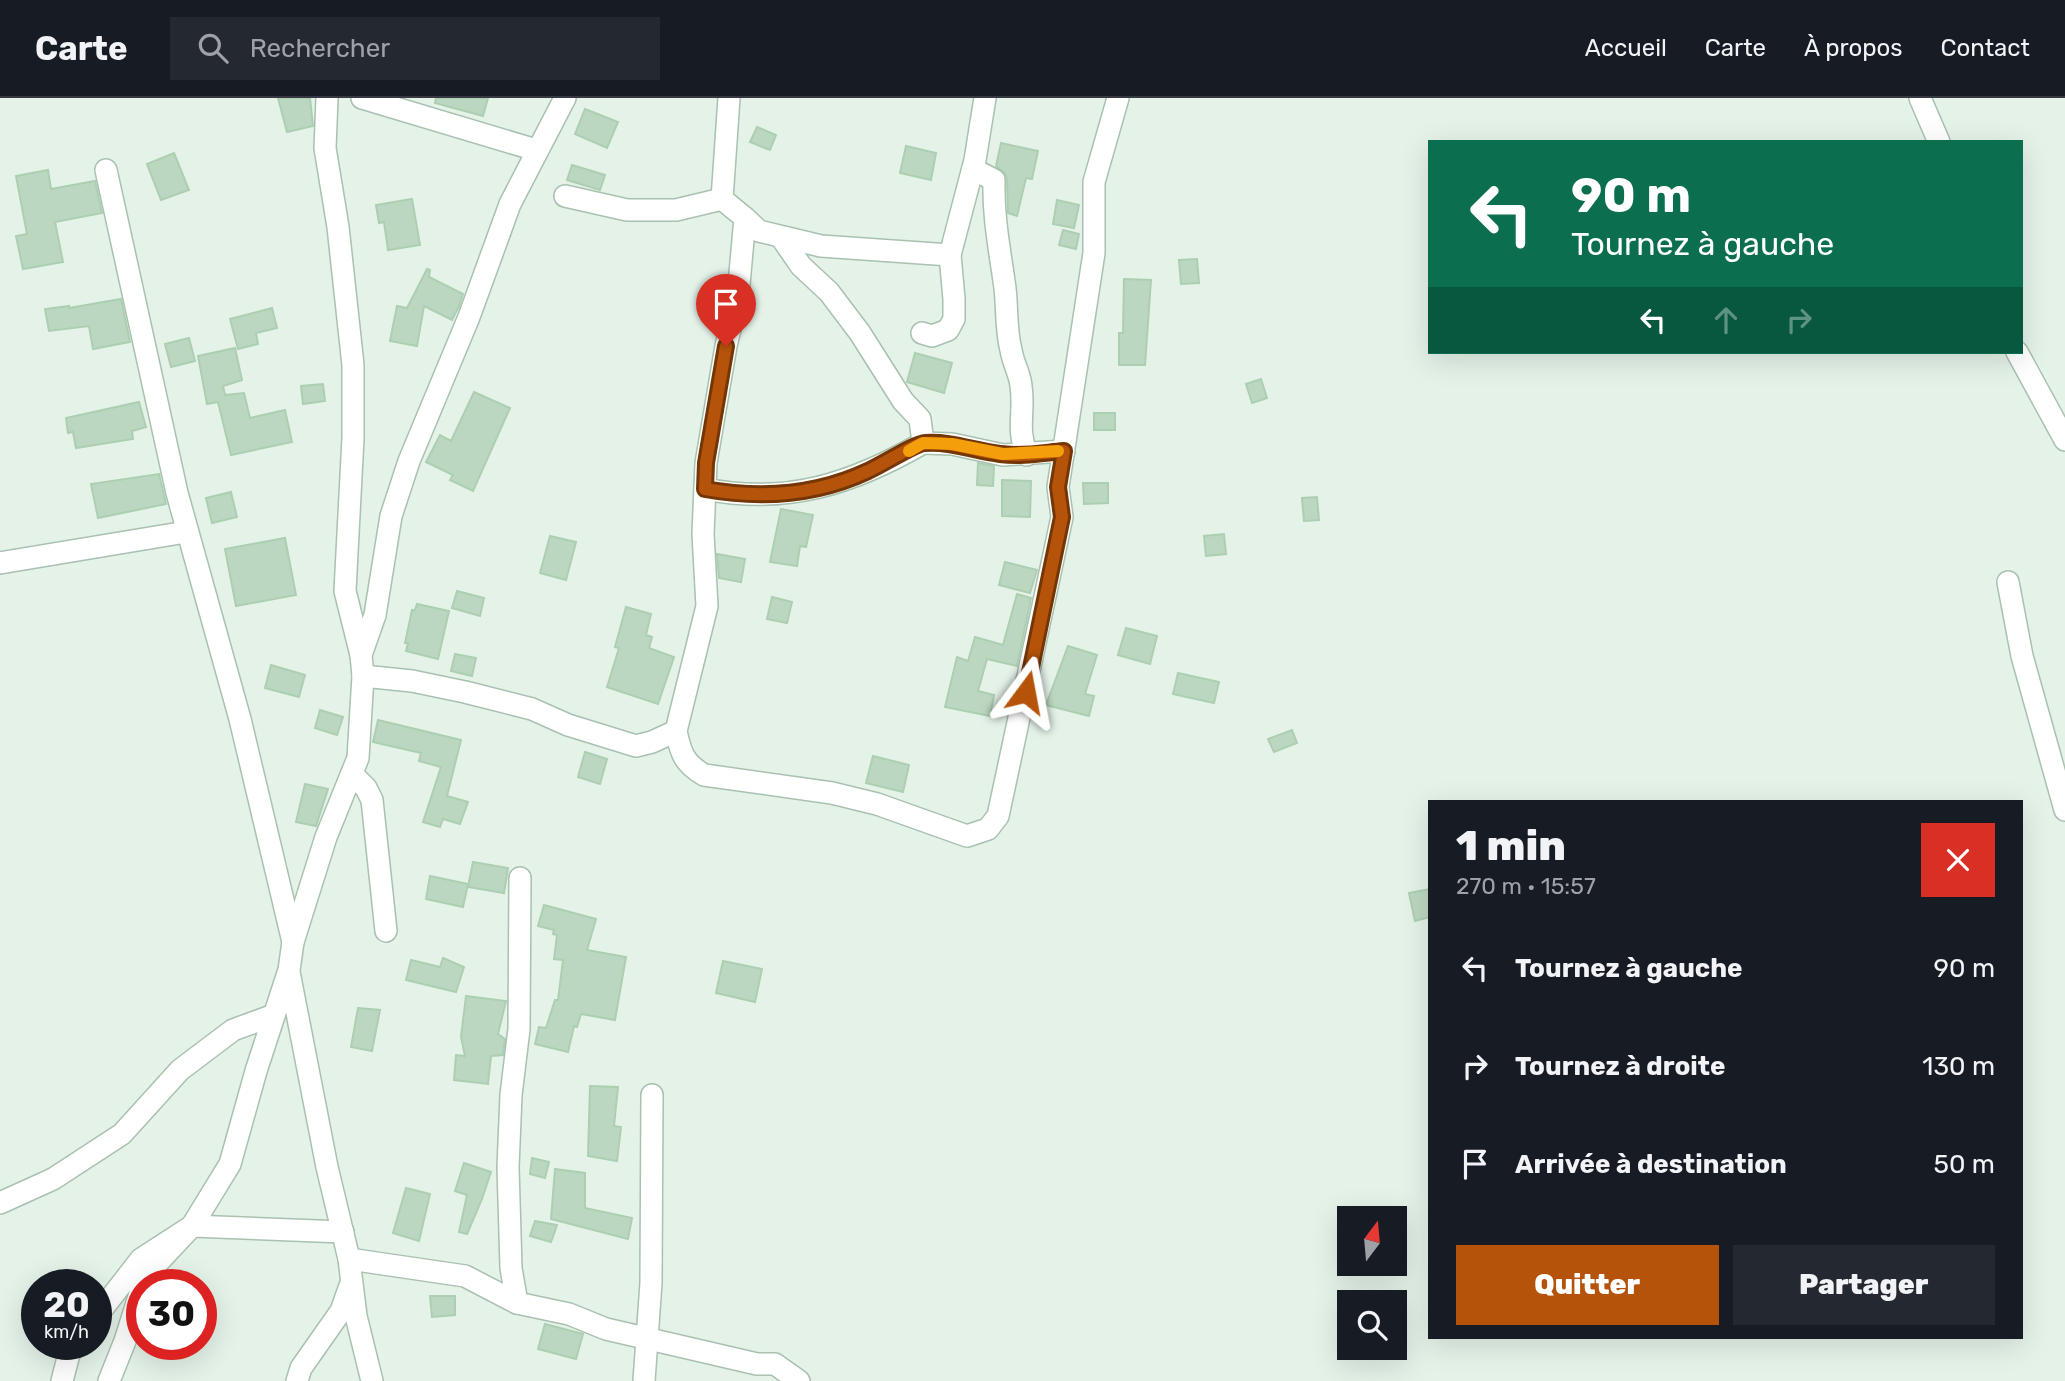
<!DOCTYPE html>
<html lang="fr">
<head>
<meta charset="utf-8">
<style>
	:root { --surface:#171b24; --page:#242831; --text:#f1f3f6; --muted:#9ea1a6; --line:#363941; --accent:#b45309 }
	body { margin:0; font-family:Rubik,sans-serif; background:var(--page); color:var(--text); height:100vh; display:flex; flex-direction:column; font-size:26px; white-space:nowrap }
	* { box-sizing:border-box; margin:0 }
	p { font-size:23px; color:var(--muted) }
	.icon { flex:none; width:38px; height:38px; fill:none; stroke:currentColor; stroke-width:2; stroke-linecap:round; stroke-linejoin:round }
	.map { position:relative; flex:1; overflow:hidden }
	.details { position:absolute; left:1428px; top:702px; width:595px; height:539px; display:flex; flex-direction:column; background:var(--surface); border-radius:0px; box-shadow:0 7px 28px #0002 }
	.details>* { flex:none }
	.banner { position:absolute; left:1428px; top:42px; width:595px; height:214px; border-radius:0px; box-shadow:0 7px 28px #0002; background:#0b6e4f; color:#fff; overflow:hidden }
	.needle { width:46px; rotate:16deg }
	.controls { position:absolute; left:1337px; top:1108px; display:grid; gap:14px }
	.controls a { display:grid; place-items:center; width:70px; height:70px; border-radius:0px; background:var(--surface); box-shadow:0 7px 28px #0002; font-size:35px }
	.speed { position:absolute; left:21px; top:1171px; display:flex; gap:14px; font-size:35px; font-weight:700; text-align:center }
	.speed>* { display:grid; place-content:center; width:91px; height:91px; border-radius:50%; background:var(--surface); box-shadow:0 7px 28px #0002; line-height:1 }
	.speed small { font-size:18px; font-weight:400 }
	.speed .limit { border:10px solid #d22; background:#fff; color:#111 }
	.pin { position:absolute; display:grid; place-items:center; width:60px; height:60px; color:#fff; margin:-72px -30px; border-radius:50% 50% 50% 0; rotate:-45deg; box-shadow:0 0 7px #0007 }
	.pin .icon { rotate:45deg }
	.me { position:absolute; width:77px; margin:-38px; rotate:13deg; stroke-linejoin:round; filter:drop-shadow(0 0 5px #0008) }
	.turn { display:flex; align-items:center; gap:24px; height:147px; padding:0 28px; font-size:32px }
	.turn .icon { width:91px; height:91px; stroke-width:2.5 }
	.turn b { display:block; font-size:49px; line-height:60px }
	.lanes { display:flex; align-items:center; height:66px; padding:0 28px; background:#0003; justify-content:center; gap:35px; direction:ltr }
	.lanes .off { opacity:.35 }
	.round { display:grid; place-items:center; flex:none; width:74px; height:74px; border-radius:0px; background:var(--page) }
	.summary { display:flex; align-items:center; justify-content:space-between; height:119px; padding:0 28px }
	h1 { font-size:42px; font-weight:800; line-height:52px }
	.action { display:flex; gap:14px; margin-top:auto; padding:14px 28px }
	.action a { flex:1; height:80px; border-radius:0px; background:var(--accent); color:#fff; font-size:28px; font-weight:800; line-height:80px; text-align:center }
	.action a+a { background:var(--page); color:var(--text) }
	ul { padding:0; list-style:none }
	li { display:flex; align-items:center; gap:21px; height:98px; padding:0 28px }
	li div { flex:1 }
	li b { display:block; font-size:26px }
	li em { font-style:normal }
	header { display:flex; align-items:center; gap:42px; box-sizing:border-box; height:98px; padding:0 35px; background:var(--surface); border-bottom:2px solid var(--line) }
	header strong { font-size:33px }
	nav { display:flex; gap:38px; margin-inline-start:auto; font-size:24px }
	.search { width:490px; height:63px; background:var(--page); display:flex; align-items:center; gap:18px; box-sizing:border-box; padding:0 24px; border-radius:0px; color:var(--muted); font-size:26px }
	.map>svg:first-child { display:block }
	.building { fill:#bcd7c1; stroke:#accfb2; stroke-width:2 }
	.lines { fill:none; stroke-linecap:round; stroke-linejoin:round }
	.street-casing { stroke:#a9c1af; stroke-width:24 }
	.street { stroke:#fff; stroke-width:21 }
	.route-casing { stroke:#753606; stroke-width:18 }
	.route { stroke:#b45309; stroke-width:12 }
	.slow { stroke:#f59e0b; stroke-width:12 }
</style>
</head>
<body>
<header>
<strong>Carte</strong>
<div class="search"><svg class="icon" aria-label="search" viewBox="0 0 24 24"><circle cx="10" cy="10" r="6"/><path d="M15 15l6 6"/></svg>Rechercher</div>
<nav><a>Accueil</a><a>Carte</a><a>À propos</a><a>Contact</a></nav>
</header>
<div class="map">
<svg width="2065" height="1283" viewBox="0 0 2065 1283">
	<rect width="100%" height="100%" fill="#e4f2e8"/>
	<g class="building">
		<polygon points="278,0 310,0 313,28 287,34"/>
		<polygon points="436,0 488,0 483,18 435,5"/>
		<polygon points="585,11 618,24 607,50 575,36"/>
		<polygon points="757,29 776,37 770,52 750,44"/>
		<polygon points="1001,45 1038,53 1032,81 1026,80 1017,118 1008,115 1007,81 1005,75 996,68"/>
		<polygon points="906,48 936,55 931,82 900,75"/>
		<polygon points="174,55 189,92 161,102 147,66"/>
		<polygon points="572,67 605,77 600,92 567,82"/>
		<polygon points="48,72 51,91 95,83 102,115 55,124 63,164 23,171 16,138 27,136 16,78"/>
		<polygon points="412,101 420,147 388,152 384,124 379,125 376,107"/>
		<polygon points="1057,102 1079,107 1074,130 1053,126"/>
		<polygon points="1063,132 1079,136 1076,151 1059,147"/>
		<polygon points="1197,161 1199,185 1181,186 1179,162"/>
		<polygon points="427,171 430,172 429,179 463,196 459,208 452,222 424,208 417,248 390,243 397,208 407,210"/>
		<polygon points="1124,181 1151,182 1145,267 1119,267 1119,235 1123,235"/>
		<polygon points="121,201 130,244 93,251 89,228 49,233 45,211 69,208 69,210"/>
		<polygon points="272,210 277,230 256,235 258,246 238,251 230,221"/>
		<polygon points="189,240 195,263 171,269 165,246"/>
		<polygon points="235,250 242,282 223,288 225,297 244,295 250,320 285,312 292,344 231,357 218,304 207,306 198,258"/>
		<polygon points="915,255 952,265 944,295 907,284"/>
		<polygon points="1261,281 1267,300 1252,305 1246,286"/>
		<polygon points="323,286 325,303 303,306 301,288"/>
		<polygon points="474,294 510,310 473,393 450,382 453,377 426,364 440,337 451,343"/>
		<polygon points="139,304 146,329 132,333 133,341 76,350 73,334 68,335 66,320"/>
		<rect x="1094" y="315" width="21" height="17"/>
		<polygon points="978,365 994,368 993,388 977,387"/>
		<polygon points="159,376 166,406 98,420 91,386"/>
		<polygon points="1002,382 1031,383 1030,419 1002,418"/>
		<polygon points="1083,385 1108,385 1108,405 1084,406"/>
		<polygon points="231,394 237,419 212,425 206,400"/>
		<polygon points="1317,399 1319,422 1304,423 1302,400"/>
		<polygon points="781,411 813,417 806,449 800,448 797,468 770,464"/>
		<polygon points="1224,436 1226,456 1206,458 1204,438"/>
		<polygon points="550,438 576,444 566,482 540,475"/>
		<polygon points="285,440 296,497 236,508 225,451"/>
		<polygon points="717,456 745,461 741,484 719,480"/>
		<polygon points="1005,464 1037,472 1030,495 999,487"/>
		<polygon points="457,493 484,500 480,518 452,510"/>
		<polygon points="1017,496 1031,500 1017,568 987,561 978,593 994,597 990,618 945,609 957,559 968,563 975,539 1003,547"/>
		<polygon points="772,499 792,504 787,525 767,521"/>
		<polygon points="417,506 449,513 438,561 406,553 408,545 405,545 412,512 415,512"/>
		<polygon points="626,509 651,516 646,537 652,539 649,550 674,559 658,606 607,589 619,550 615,549"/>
		<polygon points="1126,530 1157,538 1150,566 1118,557"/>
		<polygon points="1068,548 1097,557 1085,596 1094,598 1089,618 1046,607"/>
		<polygon points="455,556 476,560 472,578 451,573"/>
		<polygon points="271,567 305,577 299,599 265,590"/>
		<polygon points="1178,575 1219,584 1214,605 1173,596"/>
		<polygon points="320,612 343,619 337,637 315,630"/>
		<polygon points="378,622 461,642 447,698 468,704 460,726 443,721 440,729 423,724 441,669 419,663 421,655 373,644"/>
		<polygon points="1292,632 1297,645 1274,654 1268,641"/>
		<polygon points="585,654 607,661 600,686 578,679"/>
		<polygon points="873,658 909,667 903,694 866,685"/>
		<polygon points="305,686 328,691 316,728 296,724"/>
		<polygon points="473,764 508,770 504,795 468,789"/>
		<polygon points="430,778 468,786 463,809 426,801"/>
		<polygon points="1430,791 1430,819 1415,823 1409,795"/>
		<polygon points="544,807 596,821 587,852 626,859 615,922 581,916 577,929 574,928 568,954 535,946 539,929 546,930 555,902 558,902 563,862 554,861 557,837 553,836 554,832 538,828"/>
		<polygon points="443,860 464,869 456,894 406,882 411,862 440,869"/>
		<polygon points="723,863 762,871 755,904 716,895"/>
		<polygon points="466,898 506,903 498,936 505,941 503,957 491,958 488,986 454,982 456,957 465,958 461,939"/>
		<polygon points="358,910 380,912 372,953 351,949"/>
		<polygon points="590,988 618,989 614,1028 621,1029 617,1063 588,1058"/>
		<polygon points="532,1060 549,1064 545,1080 530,1076"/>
		<polygon points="464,1065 491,1074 482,1101 467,1136 459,1134 467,1097 455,1093"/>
		<polygon points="555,1071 585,1075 585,1110 632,1120 628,1141 551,1121"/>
		<polygon points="406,1090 430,1096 419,1143 393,1135"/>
		<polygon points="535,1123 557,1127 551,1144 530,1138"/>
		<polygon points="430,1198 455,1198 455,1217 432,1219"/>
		<polygon points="545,1226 583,1236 576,1261 538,1251"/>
	</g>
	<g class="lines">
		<g class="street-casing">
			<g id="street">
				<polyline points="362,0 536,52"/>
				<path d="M729,0L722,101L745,120L738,197L726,248L706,365L703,436L707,508L676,633C681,656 684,665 704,677L832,695L877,706L967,738L988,731L998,718L1062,419L1058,389L1094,155V84L1118,0"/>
				<polyline points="1920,0 1939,44"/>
				<path d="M973,71L994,82C993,117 999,148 1004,183C1008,206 1005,229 1011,252C1013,265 1020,276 1021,288C1025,315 1016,330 1027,357"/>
				<polyline points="106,72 177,395 240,621 293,844"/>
				<polyline points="565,98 627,112 676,112 722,101"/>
				<polyline points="745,120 759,133 821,148 950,157 975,62 985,0"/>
				<polyline points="922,235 932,238 948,232 954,221 954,201 950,157"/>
				<polyline points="2017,254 2065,342"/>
				<polyline points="923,345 952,346 1003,357 1064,353"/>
				<path d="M705,391C787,407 852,386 923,345L920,321L903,303L860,235L829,194L801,168L781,139"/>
				<polyline points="0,465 186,434"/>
				<polyline points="2008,484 2022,558 2065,712"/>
				<polyline points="361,557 375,517 391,418 409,363 469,219 510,106 565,0"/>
				<polyline points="363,578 412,583 465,594 532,611 568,627 636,648 652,644 676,633"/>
				<polyline points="352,676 366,690 372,702 386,833"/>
				<polyline points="289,874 327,1069 349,1161 356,1218 372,1283"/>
				<polyline points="0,1105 53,1081 122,1036 180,972 233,932 274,917"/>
				<polyline points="349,1161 465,1178 517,1205 569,1216 606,1231 757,1266 775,1266 799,1283"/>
				<polyline points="143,1186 148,1175 192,1128 230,1066 256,973 289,872 293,844 326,739 358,660 363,578 361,557 345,493 353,340 353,267 338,129 325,50 327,0"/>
				<polyline points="517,1205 511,1170 508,1069 511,997 519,931 520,780"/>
				<polyline points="96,1219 141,1161 192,1128 343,1134"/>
				<polyline points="62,1283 69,1256 77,1246"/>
				<polyline points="109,1283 125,1243 142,1189"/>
				<polyline points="297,1283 301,1270 341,1213 351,1185"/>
				<polyline points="644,1283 651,1185 652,997"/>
			</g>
		</g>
		<use href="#street" class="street"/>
	</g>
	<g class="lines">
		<g class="route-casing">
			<path id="route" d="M726,248L706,365L705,391C760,401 817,397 868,373C880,368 916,345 925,345C950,343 975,353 1000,356C1021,359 1042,355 1064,353L1058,389L1062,419L1026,594"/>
		</g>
		<use href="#route" class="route"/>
		<polyline class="slow" points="909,353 923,345 952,346 1003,356 1058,353"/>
	</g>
</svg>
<div class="controls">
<a><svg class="needle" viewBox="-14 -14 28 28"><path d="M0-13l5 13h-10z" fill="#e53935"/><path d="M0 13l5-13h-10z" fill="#9ea1a6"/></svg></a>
<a><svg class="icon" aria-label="search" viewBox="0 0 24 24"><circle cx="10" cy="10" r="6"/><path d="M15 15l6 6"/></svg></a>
</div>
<div class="speed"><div>20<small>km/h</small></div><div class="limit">30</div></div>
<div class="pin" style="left:726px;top:248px;background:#d93025"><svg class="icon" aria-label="arrive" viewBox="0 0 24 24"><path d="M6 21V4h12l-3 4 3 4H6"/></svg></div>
<svg class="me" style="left:1026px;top:594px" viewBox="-20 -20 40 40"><path d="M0-17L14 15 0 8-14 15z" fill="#b45309" stroke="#fff" stroke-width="4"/></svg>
<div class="banner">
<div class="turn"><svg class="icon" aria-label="left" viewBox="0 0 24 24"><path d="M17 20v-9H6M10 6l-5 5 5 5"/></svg><div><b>90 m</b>Tournez à gauche</div></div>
<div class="lanes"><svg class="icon" aria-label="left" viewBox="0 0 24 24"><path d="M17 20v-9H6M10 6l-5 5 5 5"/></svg><svg class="icon off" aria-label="ahead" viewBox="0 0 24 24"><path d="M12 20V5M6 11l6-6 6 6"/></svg><svg class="icon off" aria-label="right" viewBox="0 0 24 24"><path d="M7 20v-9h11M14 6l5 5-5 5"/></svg></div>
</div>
<section class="details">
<div class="summary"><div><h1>1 min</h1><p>270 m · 15:57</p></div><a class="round" style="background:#d93025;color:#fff"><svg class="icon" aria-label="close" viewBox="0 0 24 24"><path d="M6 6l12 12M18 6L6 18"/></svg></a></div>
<ul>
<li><svg class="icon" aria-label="left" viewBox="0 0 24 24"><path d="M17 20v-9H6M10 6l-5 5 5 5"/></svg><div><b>Tournez à gauche</b></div><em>90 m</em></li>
<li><svg class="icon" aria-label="right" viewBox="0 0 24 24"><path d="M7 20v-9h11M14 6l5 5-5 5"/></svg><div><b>Tournez à droite</b></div><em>130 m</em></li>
<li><svg class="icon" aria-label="arrive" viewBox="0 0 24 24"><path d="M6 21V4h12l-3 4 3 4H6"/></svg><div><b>Arrivée à destination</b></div><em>50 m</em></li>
</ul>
<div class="action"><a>Quitter</a><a>Partager</a></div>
</section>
</div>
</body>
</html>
